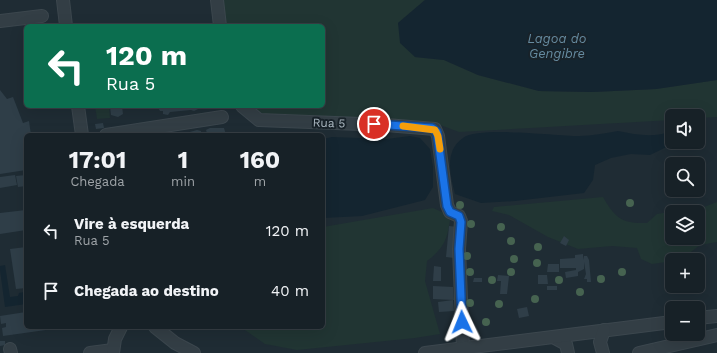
<!DOCTYPE html>
<html lang="pt">
<head>
<meta charset="utf-8">
<style>
	:root { --surface:#172127; --page:#20292f; --text:#f1f3f6; --muted:#9ea3a7; --line:#363e44 }
	body { margin:0; font-family:"Work Sans",sans-serif; background:var(--page); color:var(--text); height:100vh; display:flex; flex-direction:column; font-size:15px; white-space:nowrap }
	* { box-sizing:border-box; margin:0 }
	p { font-size:13px; color:var(--muted) }
	.icon { flex:none; width:22px; height:22px; fill:none; stroke:currentColor; stroke-width:2; stroke-linecap:round; stroke-linejoin:round }
	.map { position:relative; flex:1; overflow:hidden }
	.sheet { position:absolute; left:24px; top:133px; width:301px; height:196px; display:flex; flex-direction:column; background:var(--surface); border-radius:6px; box-shadow:0 4px 16px #0002,0 0 0 1px var(--line) }
	.sheet>* { flex:none }
	.banner { position:absolute; left:24px; top:24px; width:301px; height:84px; border-radius:6px; box-shadow:0 4px 16px #0002,0 0 0 1px var(--line); background:#0b6e4f; color:#fff; overflow:hidden }
	.fabs { position:absolute; left:665px; top:109px; display:grid; gap:8px }
	.fabs a { display:grid; place-items:center; width:40px; height:40px; border-radius:6px; background:var(--surface); box-shadow:0 4px 16px #0002,0 0 0 1px var(--line); font-size:20px }
	.pin { position:absolute; display:grid; place-items:center; width:34px; height:34px; color:#fff; margin:-17px; border:2px solid #fff; border-radius:50%; box-shadow:0 1px 4px #0007 }
	.me { position:absolute; width:44px; margin:-22px; rotate:358deg; stroke-linejoin:round; filter:drop-shadow(0 0 3px #0008) }
	.turn { display:flex; align-items:center; gap:14px; height:84px; padding:0 16px; font-size:18px }
	.turn .icon { width:52px; height:52px; stroke-width:2.5 }
	.turn b { display:block; font-size:28px; line-height:34px }
	.eta { display:flex; justify-content:space-evenly; align-items:center; height:68px; text-align:center }
	.eta b { font-size:24px; font-weight:700; line-height:28px }
	ul { padding:0; list-style:none }
	li { display:flex; align-items:center; gap:12px; height:60px; padding:0 16px }
	li div { flex:1 }
	li b { display:block; font-size:15px }
	li em { font-style:normal }
	.map>svg:first-child { display:block }
	.green { fill:#213533 }
	.water { fill:#142530 }
	.building { fill:#2f3e48 }
	.lines { fill:none; stroke-linecap:round; stroke-linejoin:round }
	.minor-casing { stroke:#3c474e; stroke-width:14 }
	.minor { stroke:#333e45; stroke-width:12 }
	.tree { fill:#466350 }
	.route-casing { stroke:#114b97; stroke-width:10 }
	.route { stroke:#1a73e8; stroke-width:7 }
	.slow { stroke:#f59e0b; stroke-width:7 }
	.labels { text-anchor:middle; dominant-baseline:central; stroke-width:4; stroke-linejoin:round; paint-order:stroke }
	.street-label { font-size:12px; fill:#acb9c2; stroke:#182229 }
	.water-label { font-size:13px; font-style:italic; fill:#668ba0; stroke:#182229 }
</style>
</head>
<body>
<div class="map">
<svg width="717" height="353" viewBox="0 0 717 353">
	<rect width="100%" height="100%" fill="#1f2c34"/>
	<g class="green">
		<polygon points="220,0 425,0 398,23 415,57 444,60 478,75 539,91 592,92 656,89 717,80 717,117 698,118 698,116 672,116 672,120 459,132 435,123 271,115 253,111 248,106 323,106 323,26 224,26"/>
		<polygon points="95,106 109,106 110,118 97,119"/>
		<path d="M603,197C615,218 622,224 647,223L657,214L677,211L679,212H672V238H698V212H691L717,202V242L700,245L687,255L666,262L652,264L641,259L637,248L612,246L578,249L548,237L509,215L492,211L494,207Z"/>
		<path d="M433,208L442,212L450,220C447,240 444,248 427,261L425,281L440,334L415,338L297,350L265,344L242,328L323,327V227Z"/>
	</g>
	<g class="water">
		<polygon points="425,0 717,0 717,80 656,89 592,92 539,91 478,75 444,60 415,57 400,43 398,23"/>
		<path d="M618,131C637,135 654,138 672,131V142H677L650,155L631,154L611,158L595,165L593,180L584,193L515,201L481,203L455,194C450,175 444,151 463,138C479,126 556,136 579,136C592,136 605,133 618,131Z"/>
		<polygon points="410,136 420,138 430,149 433,167 433,187 425,200 362,216 323,218 323,139 332,137 387,139"/>
		<polygon points="5,265 10,297 18,296 19,293 24,292 26,295 26,304 5,307 0,270 0,266"/>
	</g>
	<g class="building">
		<polygon points="0,90 7,99 13,97 23,123 29,121 31,135 26,135 26,170 0,174"/>
		<polygon points="110,106 122,106 123,114 118,117 111,115"/>
		<polygon points="157,106 197,106 198,109 194,111 191,110 170,112 168,115 163,114 163,111 160,111"/>
		<polygon points="203,106 211,106 207,109"/>
		<polygon points="103,123 104,128 96,129 95,124"/>
		<polygon points="210,128 224,128 226,135 179,135 197,130 201,131 201,133 207,133 206,130"/>
		<polygon points="15,175 17,185 0,188 0,177"/>
		<polygon points="26,175 26,186 18,187 16,176"/>
		<polygon points="26,210 26,230 0,234 0,213"/>
		<polygon points="449,226 458,227 454,258 446,257"/>
		<polygon points="564,236 569,240 566,246 560,243"/>
		<polygon points="26,247 26,288 16,289 10,249"/>
		<polygon points="583,254 583,260 584,256 587,256 589,260 591,282 587,282 587,279 584,279 586,274 584,262 584,265 578,265 584,265 584,269 578,272 578,276 566,278 565,272 576,270 576,268 560,268 560,259 575,258 575,255"/>
		<polygon points="548,264 559,264 559,272 547,272"/>
		<polygon points="434,266 441,267 441,281 433,281"/>
		<polygon points="498,275 509,276 507,294 500,294 501,281 497,281"/>
		<polygon points="538,275 547,275 548,284 538,284"/>
		<polygon points="603,275 604,280 598,281 597,276"/>
		<polygon points="474,278 482,278 482,282 473,282"/>
		<polygon points="433,286 453,287 454,300 433,299"/>
		<rect x="547" y="286" width="10" height="4"/>
		<polygon points="453,300 454,311 439,312 438,302"/>
		<polygon points="527,307 529,316 519,318 517,309"/>
		<polygon points="26,312 26,327 60,328 3,336 2,328 6,327 6,323 1,324 0,316"/>
		<polygon points="0,341 5,341 5,345 0,346"/>
	</g>
	<g class="lines">
		<g class="minor-casing">
			<g id="minor">
				<polyline points="63,0 66,26"/>
				<polyline points="217,0 220,26"/>
				<polyline points="0,21 42,16"/>
				<polyline points="78,106 82,135"/>
				<polyline points="242,106 259,120 386,125 435,129 438,136 447,205 450,212 459,216 461,221 459,249 463,348"/>
				<polyline points="106,135 222,117"/>
				<polyline points="698,318 717,316"/>
				<polyline points="155,327 175,343 194,353"/>
				<polyline points="555,338 566,344 568,353"/>
				<polyline points="10,349 11,353"/>
				<polyline points="90,353 113,350"/>
				<polyline points="113,353 115,339 121,327"/>
				<polyline points="425,353 672,322"/>
				<polyline points="603,353 600,342 604,330"/>
				<polyline points="639,353 717,335"/>
			</g>
		</g>
		<use href="#minor" class="minor"/>
	</g>
	<g class="tree">
		<circle cx="630" cy="203" r="4"/>
		<circle cx="460" cy="205" r="4"/>
		<circle cx="471" cy="224" r="4"/>
		<circle cx="501" cy="227" r="4"/>
		<circle cx="511" cy="241" r="4"/>
		<circle cx="538" cy="247" r="4"/>
		<circle cx="467" cy="256" r="4"/>
		<circle cx="514" cy="259" r="4"/>
		<circle cx="537" cy="263" r="4"/>
		<circle cx="470" cy="272" r="4"/>
		<circle cx="511" cy="272" r="4"/>
		<circle cx="622" cy="272" r="4"/>
		<circle cx="601" cy="279" r="4"/>
		<circle cx="492" cy="280" r="4"/>
		<circle cx="559" cy="280" r="4"/>
		<circle cx="580" cy="292" r="4"/>
		<circle cx="535" cy="299" r="4"/>
		<circle cx="470" cy="303" r="4"/>
		<circle cx="499" cy="304" r="4"/>
		<circle cx="486" cy="322" r="4"/>
	</g>
	<g class="lines">
		<g class="route-casing">
			<polyline id="route" points="374,124 432,128 437,132 447,206 450,212 459,216 461,222 459,249 462,322"/>
		</g>
		<use href="#route" class="route"/>
		<polyline class="slow" points="403,126 435,130 438,136 440,149"/>
	</g>
	<g class="labels">
		<g class="street-label">
			<text transform="translate(329 123) rotate(2)">Rua 5</text>
		</g>
		<g class="water-label">
			<text x="557" y="38">Lagoa do<tspan x="557" dy="15">Gengibre</tspan></text>
		</g>
	</g>
</svg>
<div class="fabs">
<a><svg class="icon" aria-label="sound" viewBox="0 0 24 24"><path d="M4 9h4l5-4v14l-5-4H4zM17 9q2 3 0 6"/></svg></a>
<a><svg class="icon" aria-label="search" viewBox="0 0 24 24"><circle cx="10" cy="10" r="6"/><path d="M15 15l6 6"/></svg></a>
<a><svg class="icon" aria-label="layers" viewBox="0 0 24 24"><path d="M12 4l9 5-9 5-9-5zM3 14l9 5 9-5"/></svg></a>
<a>+</a>
<a>−</a>
</div>
<div class="pin" style="left:374px;top:124px;background:#d93025"><svg class="icon" aria-label="arrive" viewBox="0 0 24 24"><path d="M6 21V4h12l-3 4 3 4H6"/></svg></div>
<svg class="me" style="left:462px;top:322px" viewBox="-20 -20 40 40"><path d="M0-17L14 15 0 8-14 15z" fill="#1a73e8" stroke="#fff" stroke-width="4"/></svg>
<div class="banner">
<div class="turn"><svg class="icon" aria-label="left" viewBox="0 0 24 24"><path d="M17 20v-9H6M10 6l-5 5 5 5"/></svg><div><b>120 m</b>Rua 5</div></div>
</div>
<section class="sheet">
<div class="eta">
<div><b>17:01</b><p>Chegada</p></div>
<div><b>1</b><p>min</p></div>
<div><b>160</b><p>m</p></div>
</div>
<ul>
<li><svg class="icon" aria-label="left" viewBox="0 0 24 24"><path d="M17 20v-9H6M10 6l-5 5 5 5"/></svg><div><b>Vire à esquerda</b><p>Rua 5</p></div><em>120 m</em></li>
<li><svg class="icon" aria-label="arrive" viewBox="0 0 24 24"><path d="M6 21V4h12l-3 4 3 4H6"/></svg><div><b>Chegada ao destino</b></div><em>40 m</em></li>
</ul>
</section>
</div>
</body>
</html>
